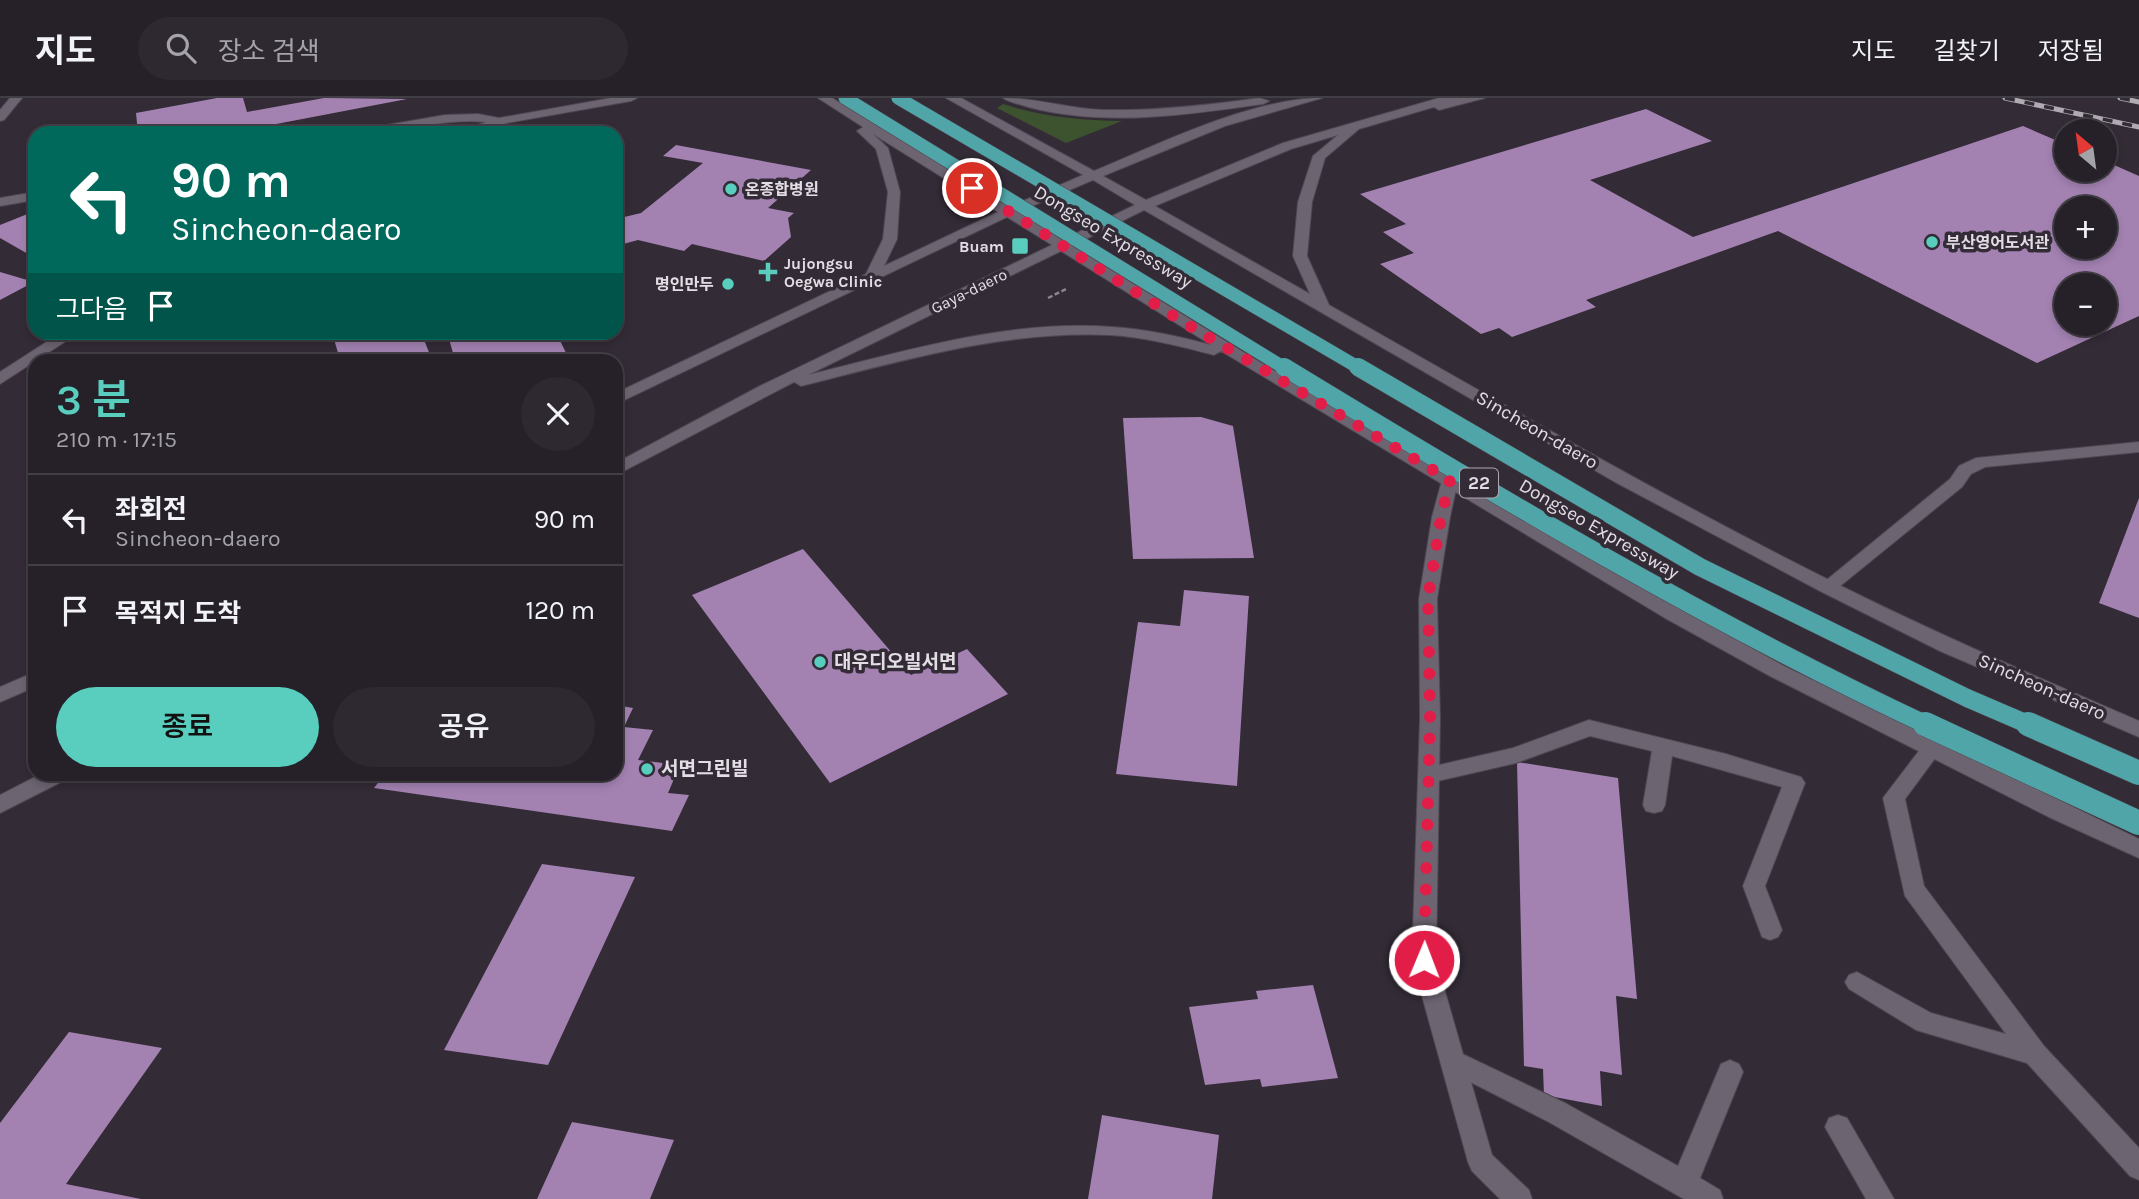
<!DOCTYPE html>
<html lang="ko">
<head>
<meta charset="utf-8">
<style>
	:root { --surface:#262028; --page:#2e2830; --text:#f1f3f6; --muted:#a4a3a8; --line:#423e45; --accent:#59cebe }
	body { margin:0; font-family:Karla,"Noto Sans KR",sans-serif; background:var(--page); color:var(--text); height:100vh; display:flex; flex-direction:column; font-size:26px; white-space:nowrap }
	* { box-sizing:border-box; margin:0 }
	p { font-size:23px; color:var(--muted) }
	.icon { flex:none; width:38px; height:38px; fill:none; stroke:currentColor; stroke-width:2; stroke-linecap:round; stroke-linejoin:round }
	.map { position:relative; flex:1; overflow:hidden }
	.details { position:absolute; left:28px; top:256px; width:595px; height:427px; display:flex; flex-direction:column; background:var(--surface); border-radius:21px; box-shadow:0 4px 10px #0003,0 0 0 2px var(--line) }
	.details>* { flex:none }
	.guide { position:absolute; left:28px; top:28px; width:595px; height:214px; border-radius:21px; box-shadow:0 4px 10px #0003,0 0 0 2px var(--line); background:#00695c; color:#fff; overflow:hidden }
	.needle { width:46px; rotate:331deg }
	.fabs { position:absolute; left:2054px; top:21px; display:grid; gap:14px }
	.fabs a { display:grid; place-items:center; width:63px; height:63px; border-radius:50%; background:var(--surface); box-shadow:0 4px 10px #0003,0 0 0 2px var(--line); font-size:35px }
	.pin { position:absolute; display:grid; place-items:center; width:60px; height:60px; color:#fff; margin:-30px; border:4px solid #fff; border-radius:50%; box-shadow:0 2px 7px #0007 }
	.me { position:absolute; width:77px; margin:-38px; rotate:1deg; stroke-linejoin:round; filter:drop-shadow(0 0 5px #0008) }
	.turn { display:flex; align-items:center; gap:24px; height:147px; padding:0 28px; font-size:32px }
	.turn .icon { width:91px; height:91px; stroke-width:2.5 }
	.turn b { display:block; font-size:49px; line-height:60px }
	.then { display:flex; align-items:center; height:66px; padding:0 28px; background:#0003; gap:14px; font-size:26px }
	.round { display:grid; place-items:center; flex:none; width:74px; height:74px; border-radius:37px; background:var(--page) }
	.head { display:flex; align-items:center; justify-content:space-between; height:119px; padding:0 28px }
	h1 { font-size:42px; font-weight:600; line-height:52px; color:var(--accent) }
	.button { display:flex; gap:14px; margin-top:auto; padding:14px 28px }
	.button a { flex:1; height:80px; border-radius:42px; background:var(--accent); color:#111; font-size:28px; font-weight:600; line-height:80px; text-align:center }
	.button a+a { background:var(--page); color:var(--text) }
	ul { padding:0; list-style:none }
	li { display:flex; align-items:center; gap:21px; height:91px; padding:0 28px; border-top:2px solid var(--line) }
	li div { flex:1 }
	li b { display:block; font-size:26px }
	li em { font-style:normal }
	header { display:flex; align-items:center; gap:42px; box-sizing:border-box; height:98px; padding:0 35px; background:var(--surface); border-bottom:2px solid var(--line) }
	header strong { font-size:33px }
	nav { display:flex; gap:38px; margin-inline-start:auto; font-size:24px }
	.search { width:490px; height:63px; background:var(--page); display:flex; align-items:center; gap:18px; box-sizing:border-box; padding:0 24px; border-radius:38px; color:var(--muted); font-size:26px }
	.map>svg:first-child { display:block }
	.green { fill:#3d522f }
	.building { fill:#a382b2; fill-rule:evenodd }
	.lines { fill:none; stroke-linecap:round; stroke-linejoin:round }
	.service-casing { stroke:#4e4852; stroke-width:2 }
	.minor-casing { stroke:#4e4852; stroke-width:2 }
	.tertiary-casing { stroke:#4e4852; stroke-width:2 }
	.secondary-casing { stroke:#4e4852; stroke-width:2 }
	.path { stroke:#8b858e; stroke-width:2.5; stroke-dasharray:5 2.5; stroke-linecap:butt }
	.service { fill:#6d6471; fill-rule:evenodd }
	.minor { fill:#6d6471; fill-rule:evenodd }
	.tertiary { fill:#6d6471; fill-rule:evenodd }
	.secondary { fill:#6d6471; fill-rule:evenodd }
	.rail-casing { stroke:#b0aab2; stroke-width:5 }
	.rail { stroke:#332b36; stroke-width:3.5; stroke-dasharray:10; stroke-linecap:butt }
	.trunk-bridge-far2-casing { stroke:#4e4852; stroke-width:14; stroke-linecap:butt }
	.trunk-bridge-far1-casing { stroke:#4e4852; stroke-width:19; stroke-linecap:butt }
	.trunk-bridge-casing { stroke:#4e4852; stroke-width:25; stroke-linecap:butt }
	.trunk-bridge-far2 { stroke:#50a5a9; stroke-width:13 }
	.trunk-bridge-far1 { stroke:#50a5a9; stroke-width:18 }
	.trunk-bridge { stroke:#50a5a9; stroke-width:24 }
	.route { stroke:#e11d48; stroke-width:12; stroke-dasharray:0 21.6 }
	.poi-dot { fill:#59cebe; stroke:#332b36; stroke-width:2.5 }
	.labels { text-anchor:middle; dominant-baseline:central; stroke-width:7; stroke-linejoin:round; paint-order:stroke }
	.far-poi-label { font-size:16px; font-weight:bold; fill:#e3dee5; stroke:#332b36; text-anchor:start }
	.far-street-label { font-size:16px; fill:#e3dee5; stroke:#332b36 }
	.shield { fill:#332b36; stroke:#aea8b0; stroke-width:2 }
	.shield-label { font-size:18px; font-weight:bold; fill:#e3dee5 }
	.street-label { font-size:19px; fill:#e3dee5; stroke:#332b36 }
	.poi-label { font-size:19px; font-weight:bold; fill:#e3dee5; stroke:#332b36; text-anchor:start }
</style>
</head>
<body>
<header>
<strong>지도</strong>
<div class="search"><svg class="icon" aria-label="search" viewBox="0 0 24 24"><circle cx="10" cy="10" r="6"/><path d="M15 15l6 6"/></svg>장소 검색</div>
<nav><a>지도</a><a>길찾기</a><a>저장됨</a></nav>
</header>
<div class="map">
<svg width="2139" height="1101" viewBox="0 0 2139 1101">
	<rect width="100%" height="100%" fill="#332b36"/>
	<path class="green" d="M1003,6C1043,19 1081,22 1122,23L1066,45L997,10Z"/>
	<g class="building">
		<polygon points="217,0 243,0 247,14 324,0 407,1 229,35 138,35 136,15"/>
		<path d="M1646,11L1712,43L1590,82L1693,139L2023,28L2067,47V72H2105V63L2139,78V218L2037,265L1778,133L1586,202L1596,209L1512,239L1499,230L1481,236L1380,166L1414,155L1383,134L1406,126L1360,96ZM2067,110H2105V149H2067ZM2067,187H2105V226H2067Z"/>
		<polygon points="676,47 811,72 768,110 794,115 788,120 791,139 764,163 692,146 684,153 638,142 616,148 616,121 641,115 703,65 663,58"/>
		<polygon points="35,113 35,160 0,140 0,127"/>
		<polygon points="0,174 34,184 0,202"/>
		<polygon points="332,234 421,234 432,262 340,262"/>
		<polygon points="447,234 556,234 567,257 544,262 455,262"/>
		<polygon points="1201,319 1233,328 1254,460 1133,461 1123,320"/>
		<polygon points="2139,400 2139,520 2099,505"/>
		<polygon points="803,451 911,577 967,551 1008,596 830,685 692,497"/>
		<polygon points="1184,492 1249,498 1237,688 1116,676 1138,524 1180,528"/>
		<polygon points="616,607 633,610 624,629 653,632 638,662 680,667 668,695 689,697 672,733 374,690 385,676 616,676"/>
		<polygon points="1517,664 1618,680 1637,901 1616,898 1622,977 1600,973 1602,1008 1544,997 1543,971 1524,968"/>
		<polygon points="542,766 635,779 548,967 444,952"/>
		<polygon points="1313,887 1338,980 1262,989 1260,981 1205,987 1189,909 1258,901 1256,893"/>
		<polygon points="69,934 162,950 66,1086 141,1101 0,1101 0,1025"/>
		<polygon points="1102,1017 1219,1037 1212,1101 1088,1101"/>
		<polygon points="572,1024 674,1042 650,1101 537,1101"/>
	</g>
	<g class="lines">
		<g class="service-casing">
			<g id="service">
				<polygon points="2139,344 2139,354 1985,369 1971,376 1962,389 1834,493 1820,493 1818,489 1950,381 1959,368 1976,360"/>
				<polygon points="1589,622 1726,656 1801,679 1805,685 1765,788 1782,832 1778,839 1770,842 1762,839 1743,788 1782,689 1672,658 1665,707 1662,713 1654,715 1646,713 1643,707 1652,653 1590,638 1516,665 1429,685 1422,683 1418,677 1422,671 1513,650"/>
				<polygon points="1932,643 1939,645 1942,651 1905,701 1924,788 2044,948 2139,1050 2139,1082 2130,1078 2027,965 1916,932 1849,891 1845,884 1849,877 1857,874 1931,915 2006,936 1905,798 1883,700 1925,645"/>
				<polygon points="1452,951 1565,1005 1678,1068 1721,966 1730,962 1739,966 1743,974 1700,1080 1720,1092 1723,1101 1684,1101 1547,1023 1443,970 1440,962 1443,954"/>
				<polygon points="1838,1017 1847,1020 1894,1101 1866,1101 1825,1029 1829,1020"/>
			</g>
		</g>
		<g class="minor-casing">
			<g id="minor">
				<path d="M611,0H637L631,3L507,25L474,35H455L486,24C442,20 401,35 358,35L364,31L445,17L478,16L499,20Z"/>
				<polygon points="35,94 35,102 0,108 0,100"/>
				<polygon points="62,234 80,234 0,286 0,274"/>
				<polygon points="1450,377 1458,382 1450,419 1437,501 1440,620 1436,862 1492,1057 1529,1092 1532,1101 1500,1101 1472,1073 1468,1064 1412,862 1420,620 1419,501 1432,419 1442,382"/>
			</g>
		</g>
		<g class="tertiary-casing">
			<polygon id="tertiary" points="10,0 22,0 4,22 0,23 0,12"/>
		</g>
		<g class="secondary-casing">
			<g id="secondary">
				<path d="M818,0H832L1009,109L1083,77L946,0H961L1094,73C1159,46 1252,0 1322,0L1225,28L1103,78L1146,102L1283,45L1439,0H1485L1439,12L1434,9L1359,31L1325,60L1312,104L1307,158L1329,207C1496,302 1663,399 1835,485C1935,535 2037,579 2139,623V639L1940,553L1820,493L1615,384L1144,112L1072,148L1253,260L1679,510L1784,568L2139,741V760L2053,721L1770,578L1665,520L1221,253L1214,257C1179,248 1145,239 1110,237C1005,232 902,263 801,288L794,284L616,377V365L760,288L1052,147L1007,119L616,306V295L866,176L883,141L888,94L876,51L857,33L863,29ZM873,36L998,114L884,168L897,141L900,94L888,50ZM1338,37L1313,58L1298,104L1293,158L1310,196L1155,108L1291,51ZM1093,82L1135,107L1062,142L1018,114ZM1061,153L1211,247C1178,238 1146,231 1112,229C1010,221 906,253 808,277Z"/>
				<path d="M1003,0C1037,0 1070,11 1104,12C1156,13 1208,7 1259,0L1269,3L1263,6C1186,17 1104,29 1028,9C1020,6 1010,5 1003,0Z"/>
				<polygon points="35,574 35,589 0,604 0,589"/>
				<polygon points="41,676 68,676 65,682 0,715 0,697"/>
			</g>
		</g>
		<polyline class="path" points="1048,200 1068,190"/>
		<use href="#service" class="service"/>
		<use href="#minor" class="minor"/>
		<use href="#tertiary" class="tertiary"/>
		<use href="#secondary" class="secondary"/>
		<g class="rail-casing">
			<g id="rail">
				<polyline points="2005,0 2139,29"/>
				<polyline points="2120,0 2139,4"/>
			</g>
		</g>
		<use href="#rail" class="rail"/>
		<g class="trunk-bridge-far2-casing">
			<g id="trunk-bridge-far2">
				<polyline points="845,0 1286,271"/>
				<polyline points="898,0 1361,271"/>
			</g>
		</g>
		<g class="trunk-bridge-far1-casing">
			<g id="trunk-bridge-far1">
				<path d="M1284,269C1494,397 1706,523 1929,628"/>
				<polyline points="1358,269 1700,469 1967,600 2032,628"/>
			</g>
		</g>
		<g class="trunk-bridge-casing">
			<g id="trunk-bridge">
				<polyline points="1925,626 2139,725"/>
				<polyline points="2028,626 2139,675"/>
			</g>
		</g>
		<use href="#trunk-bridge-far2" class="trunk-bridge-far2"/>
		<use href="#trunk-bridge-far1" class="trunk-bridge-far1"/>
		<use href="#trunk-bridge" class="trunk-bridge"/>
	</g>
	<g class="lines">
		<polyline class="route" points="972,90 1183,224 1450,382 1441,419 1428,500 1430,620 1424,862"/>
	</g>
	<g class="poi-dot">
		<circle cx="731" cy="91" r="7"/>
		<circle cx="1932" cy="144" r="7"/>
		<rect x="1011" y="139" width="18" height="18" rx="3.5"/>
		<path d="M764.5 163.5h7v7h7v7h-7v7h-7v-7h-7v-7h7z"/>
		<circle cx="728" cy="186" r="7"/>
		<circle cx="820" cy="564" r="7"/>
		<circle cx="647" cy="671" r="7"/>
	</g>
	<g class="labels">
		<g class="far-poi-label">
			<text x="745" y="91">온종합병원</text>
			<text x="1946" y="144">부산영어도서관</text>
			<text x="1004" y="148" text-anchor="end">Buam</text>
			<text x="784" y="165">Jujongsu<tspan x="784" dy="18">Oegwa Clinic</tspan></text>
			<text x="714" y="186" text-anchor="end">명인만두</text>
		</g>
		<g class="far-street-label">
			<text transform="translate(969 193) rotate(-26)">Gaya-daero</text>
		</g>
		<rect class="shield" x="1460" y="370.5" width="38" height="29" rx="5"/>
		<g class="shield-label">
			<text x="1479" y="385">22</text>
		</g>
		<g class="street-label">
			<text transform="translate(1113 139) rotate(31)">Dongseo Expressway</text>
			<text transform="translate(1537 332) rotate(30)">Sincheon-daero</text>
			<text transform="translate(1599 431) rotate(30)">Dongseo Expressway</text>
			<text transform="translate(2042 589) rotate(24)">Sincheon-daero</text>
		</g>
		<g class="poi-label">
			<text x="834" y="564">대우디오빌서면</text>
			<text x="661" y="671">서면그린빌</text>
		</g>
	</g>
</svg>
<div class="fabs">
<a><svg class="needle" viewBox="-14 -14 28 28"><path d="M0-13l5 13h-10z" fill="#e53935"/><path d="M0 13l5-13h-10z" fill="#a4a3a8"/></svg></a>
<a>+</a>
<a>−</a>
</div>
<div class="pin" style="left:972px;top:90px;background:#d93025"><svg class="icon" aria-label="arrive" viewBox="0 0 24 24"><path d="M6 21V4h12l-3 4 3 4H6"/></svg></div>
<svg class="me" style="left:1424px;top:862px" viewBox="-20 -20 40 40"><circle r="17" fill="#e11d48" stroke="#fff" stroke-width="3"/><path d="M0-11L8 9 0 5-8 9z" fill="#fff"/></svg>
<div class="guide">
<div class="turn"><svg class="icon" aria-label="left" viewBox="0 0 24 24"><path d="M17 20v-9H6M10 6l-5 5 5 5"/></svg><div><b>90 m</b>Sincheon-daero</div></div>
<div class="then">그다음<svg class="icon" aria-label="arrive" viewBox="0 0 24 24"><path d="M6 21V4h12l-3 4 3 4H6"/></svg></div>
</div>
<section class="details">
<div class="head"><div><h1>3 분</h1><p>210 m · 17:15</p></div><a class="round"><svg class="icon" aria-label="close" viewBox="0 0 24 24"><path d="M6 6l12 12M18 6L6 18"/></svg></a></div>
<ul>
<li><svg class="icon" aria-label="left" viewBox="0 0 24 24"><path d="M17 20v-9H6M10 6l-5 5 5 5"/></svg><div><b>좌회전</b><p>Sincheon-daero</p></div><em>90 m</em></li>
<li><svg class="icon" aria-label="arrive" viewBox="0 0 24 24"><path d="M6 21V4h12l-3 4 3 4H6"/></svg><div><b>목적지 도착</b></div><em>120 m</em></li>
</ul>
<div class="button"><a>종료</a><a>공유</a></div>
</section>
</div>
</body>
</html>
